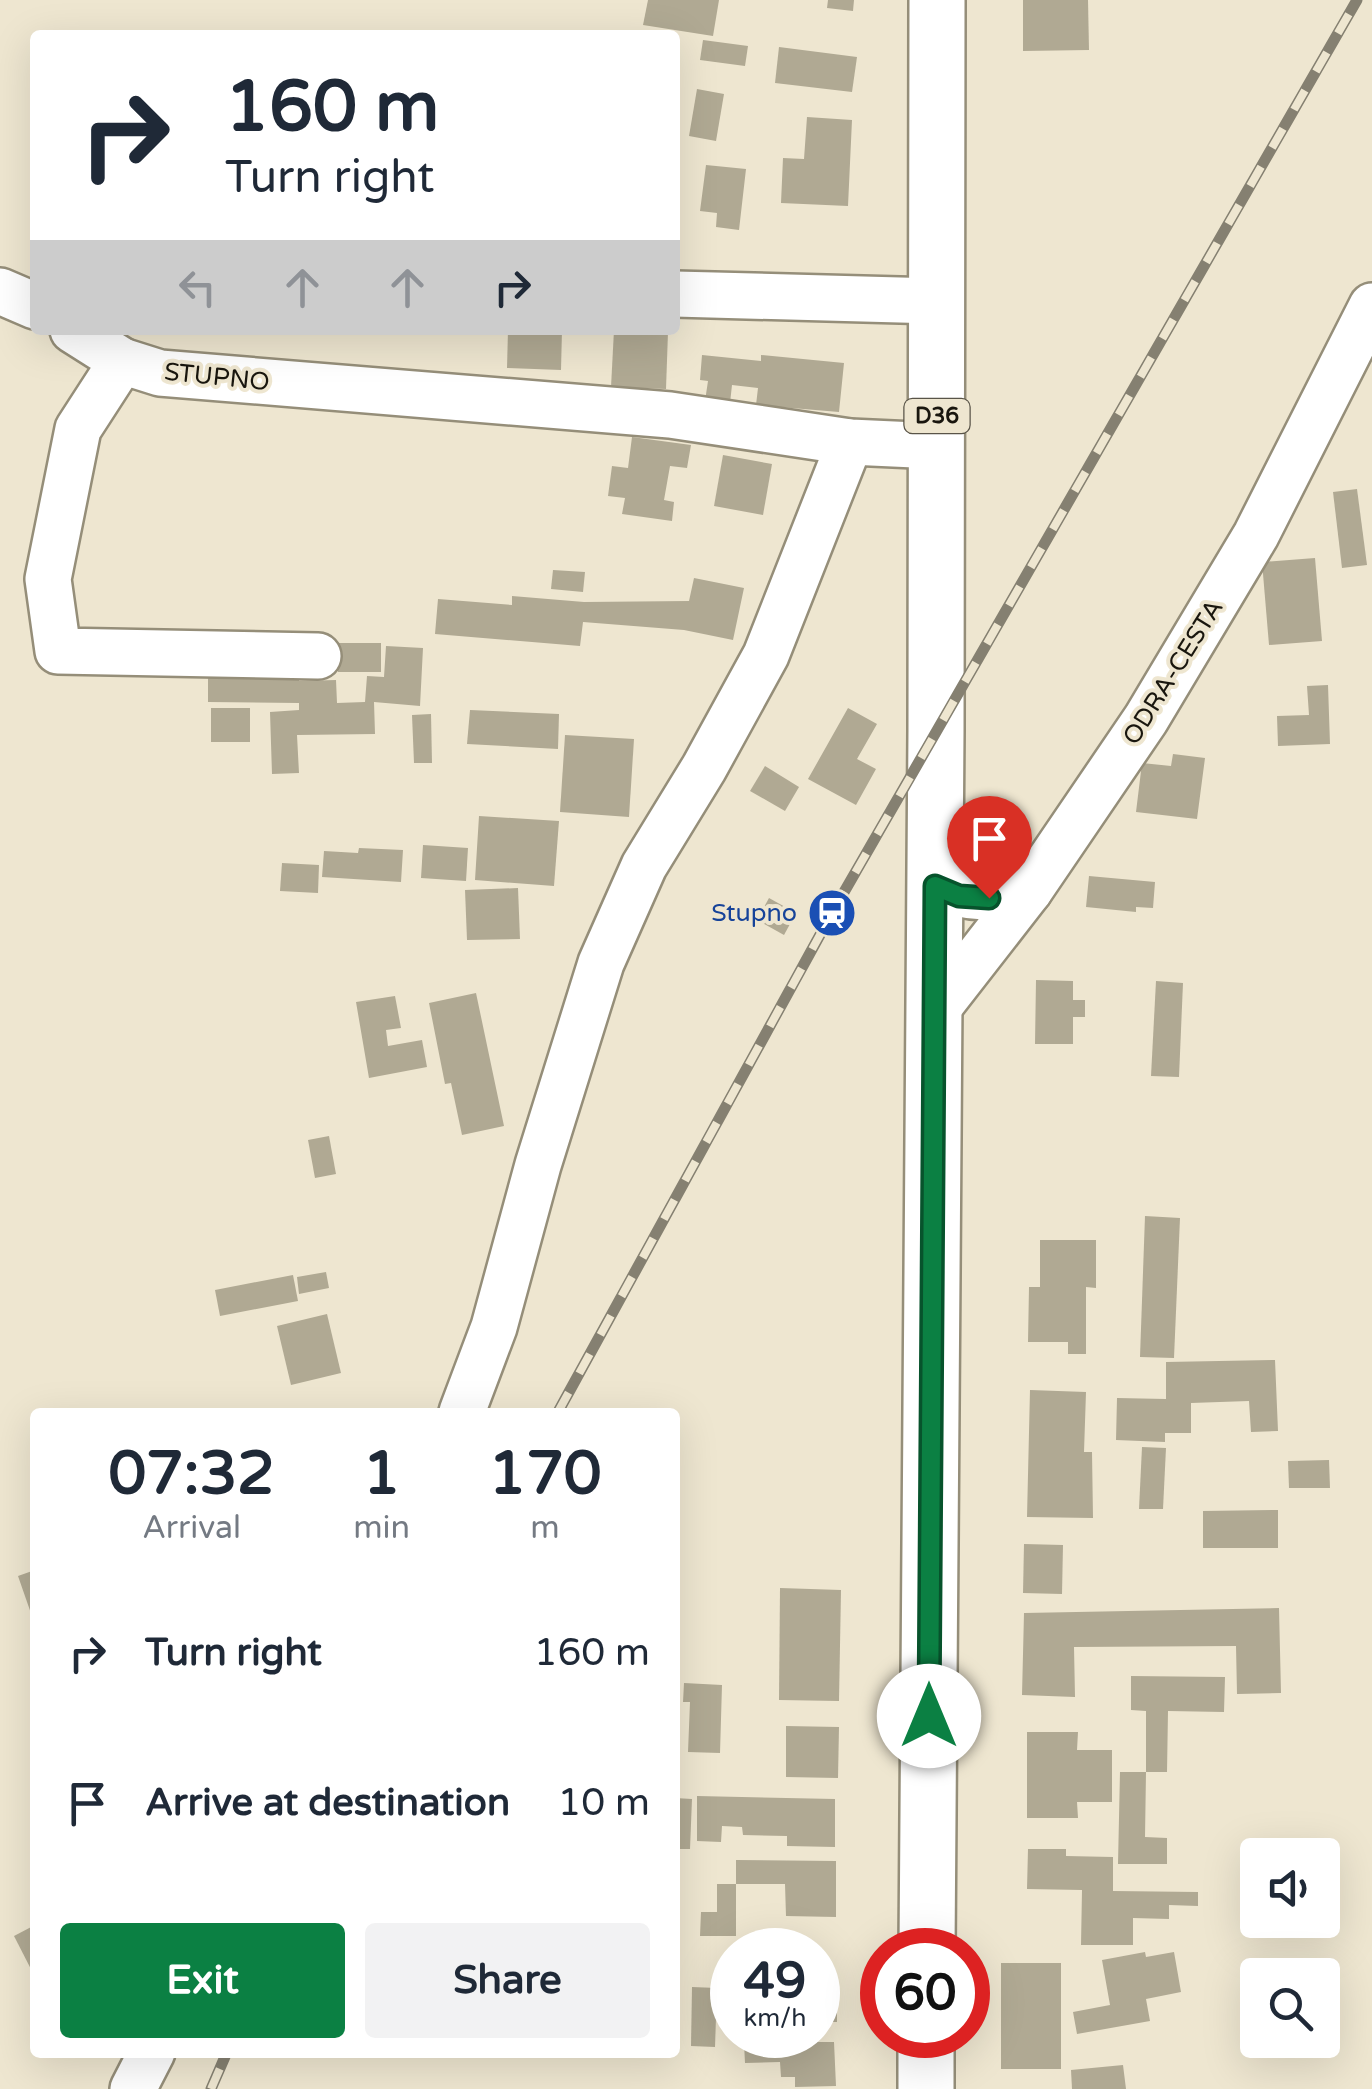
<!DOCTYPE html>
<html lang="en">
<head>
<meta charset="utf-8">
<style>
	:root { --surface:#fff; --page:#f2f2f3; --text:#1f2937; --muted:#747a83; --accent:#0b8043 }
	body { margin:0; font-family:"Varela Round",sans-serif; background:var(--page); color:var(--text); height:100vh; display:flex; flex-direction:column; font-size:38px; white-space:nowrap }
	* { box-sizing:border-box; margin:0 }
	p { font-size:32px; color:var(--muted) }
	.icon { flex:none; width:55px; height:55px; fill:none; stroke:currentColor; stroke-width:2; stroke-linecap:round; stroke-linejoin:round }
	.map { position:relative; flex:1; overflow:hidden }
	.details { position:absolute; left:30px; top:1408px; width:650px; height:650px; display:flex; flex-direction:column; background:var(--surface); border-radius:10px; box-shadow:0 10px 40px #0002 }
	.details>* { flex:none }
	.guide { position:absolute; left:30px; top:30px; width:650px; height:305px; border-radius:10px; box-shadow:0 10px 40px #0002; background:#fff; color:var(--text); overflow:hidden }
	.controls { position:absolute; left:1240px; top:1838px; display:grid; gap:20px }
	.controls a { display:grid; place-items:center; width:100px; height:100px; border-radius:10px; background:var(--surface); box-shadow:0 10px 40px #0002; font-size:50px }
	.speed { position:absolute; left:710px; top:1928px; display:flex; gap:20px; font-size:50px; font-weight:700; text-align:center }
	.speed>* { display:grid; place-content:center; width:130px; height:130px; border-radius:50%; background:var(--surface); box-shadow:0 10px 40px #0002; line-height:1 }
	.speed small { font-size:25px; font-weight:400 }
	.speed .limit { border:15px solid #d22; background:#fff; color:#111 }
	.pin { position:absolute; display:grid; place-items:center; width:85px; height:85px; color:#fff; margin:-102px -42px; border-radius:50% 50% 50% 0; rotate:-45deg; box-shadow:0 0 10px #0007 }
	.pin .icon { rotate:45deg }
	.me { position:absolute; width:110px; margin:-55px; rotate:0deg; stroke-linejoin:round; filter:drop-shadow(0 0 8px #0008) }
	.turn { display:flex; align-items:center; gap:35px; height:210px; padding:0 30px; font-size:45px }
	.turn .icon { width:130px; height:130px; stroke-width:2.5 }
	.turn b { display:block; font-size:70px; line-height:85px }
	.lanes { display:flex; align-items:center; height:95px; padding:0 30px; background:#0003; justify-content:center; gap:50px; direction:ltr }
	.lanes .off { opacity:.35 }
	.eta { display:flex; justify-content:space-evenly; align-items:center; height:170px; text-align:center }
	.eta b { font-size:60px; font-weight:700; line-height:70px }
	.button { display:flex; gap:20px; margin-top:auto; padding:20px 30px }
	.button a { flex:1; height:115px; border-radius:10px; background:var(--accent); color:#fff; font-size:40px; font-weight:700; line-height:115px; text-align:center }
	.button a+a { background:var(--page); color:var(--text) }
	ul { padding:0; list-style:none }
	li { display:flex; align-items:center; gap:30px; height:150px; padding:0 30px }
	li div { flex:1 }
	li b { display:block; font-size:38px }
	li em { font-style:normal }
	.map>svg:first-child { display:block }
	.building { fill:#b0a993 }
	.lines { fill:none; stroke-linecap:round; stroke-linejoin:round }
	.minor-casing { stroke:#958e79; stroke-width:50 }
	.major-casing { stroke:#958e79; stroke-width:60 }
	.minor { stroke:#fff; stroke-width:45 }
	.major { stroke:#fff; stroke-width:55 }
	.rail-casing { stroke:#858071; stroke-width:11 }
	.rail { stroke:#eee6d0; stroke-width:8; stroke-dasharray:22; stroke-linecap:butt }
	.route-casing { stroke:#07532c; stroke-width:25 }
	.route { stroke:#0b8043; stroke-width:18 }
	.labels { text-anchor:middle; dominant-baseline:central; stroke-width:8; stroke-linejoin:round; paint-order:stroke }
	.shield { fill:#eee6d0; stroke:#595448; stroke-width:2.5 }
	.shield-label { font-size:22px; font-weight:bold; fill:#19160e }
	.street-label { font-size:25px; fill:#19160e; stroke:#eee6d0 }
	.transit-label { font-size:25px; fill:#164399; stroke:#eee6d0; text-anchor:end }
</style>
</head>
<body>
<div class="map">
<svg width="1372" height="2089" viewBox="0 0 1372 2089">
	<rect width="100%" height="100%" fill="#eee6d0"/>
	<g class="building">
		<polygon points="648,0 719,0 713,36 643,25"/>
		<polygon points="828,0 854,0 853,11 827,8"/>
		<polygon points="1023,0 1088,0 1089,50 1023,51"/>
		<polygon points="703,40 748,46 745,66 700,60"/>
		<polygon points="779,47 857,57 852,92 775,83"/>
		<polygon points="697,89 724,94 716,141 689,136"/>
		<polygon points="807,117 852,120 848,206 781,203 783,158 804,159"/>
		<polygon points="706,165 746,169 739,230 716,227 717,213 700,211"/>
		<polygon points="508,330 562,330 561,370 507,368"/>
		<polygon points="614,330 668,332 666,389 611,387"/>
		<polygon points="702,355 761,361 761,355 844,363 839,412 756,405 758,388 732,385 730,403 705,401 708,381 700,380"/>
		<polygon points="632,437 691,445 687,468 670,466 664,500 674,502 672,521 622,514 625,498 608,496 612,466 628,468"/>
		<polygon points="723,455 772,464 763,515 714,506"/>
		<polygon points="1357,489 1367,565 1342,568 1333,492"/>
		<polygon points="1315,558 1322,641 1269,645 1262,562"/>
		<polygon points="553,570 585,572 583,592 551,589"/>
		<polygon points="694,578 744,588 733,640 684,630 583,622 580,646 435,634 438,599 512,605 512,596 584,602 689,601"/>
		<rect x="338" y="643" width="43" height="29"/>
		<polygon points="386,646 423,648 420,706 374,702 375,734 297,735 299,773 272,774 270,712 299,710 299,703 208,702 208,672 299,673 299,681 336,680 337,703 365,702 367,676 384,677"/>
		<polygon points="1328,685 1330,744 1278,746 1277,716 1309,715 1307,686"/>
		<rect x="211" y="708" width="39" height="34"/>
		<polygon points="848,708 877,724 857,759 876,769 856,805 808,779"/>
		<polygon points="470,710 559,714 558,749 467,744"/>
		<polygon points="431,714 432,763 414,763 412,715"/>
		<polygon points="565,735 634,739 629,817 560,812"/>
		<polygon points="1173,754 1205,758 1197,819 1136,812 1142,763 1171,766"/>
		<polygon points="765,766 799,787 785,811 750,791"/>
		<polygon points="479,816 559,821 554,886 475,880"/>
		<polygon points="423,845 468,848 466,881 421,878"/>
		<polygon points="359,848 403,850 401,882 322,877 324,851 358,853"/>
		<polygon points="282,863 319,865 318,893 280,891"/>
		<polygon points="1089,876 1155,882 1153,908 1136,907 1136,912 1086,907"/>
		<polygon points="518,888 520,939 467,940 465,890"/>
		<polygon points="769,898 796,913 784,935 757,920"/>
		<polygon points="1036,980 1073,981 1073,1000 1085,1000 1085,1017 1073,1017 1073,1044 1035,1044"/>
		<polygon points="1156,981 1183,983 1179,1077 1151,1076"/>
		<polygon points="476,993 504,1126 462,1135 451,1083 445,1084 429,1003"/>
		<polygon points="395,996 401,1028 386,1030 388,1046 422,1040 427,1067 369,1078 356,1002"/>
		<polygon points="329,1136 336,1174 315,1178 308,1140"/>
		<polygon points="1145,1216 1180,1218 1174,1358 1140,1357"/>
		<polygon points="1040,1240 1096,1240 1096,1288 1086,1287 1086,1354 1068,1354 1068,1342 1028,1342 1029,1287 1040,1287"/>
		<polygon points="326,1272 329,1288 299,1294 297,1277"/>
		<polygon points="293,1275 298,1301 220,1316 215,1290"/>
		<polygon points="327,1314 341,1373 291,1385 277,1326"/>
		<polygon points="1275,1360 1278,1431 1251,1432 1249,1401 1191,1403 1191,1433 1165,1433 1165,1442 1116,1440 1117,1398 1166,1399 1166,1362"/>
		<polygon points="1030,1390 1086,1392 1084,1452 1092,1452 1093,1518 1027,1517"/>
		<polygon points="1142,1447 1166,1448 1163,1509 1139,1509"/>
		<polygon points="1329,1460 1330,1488 1289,1488 1288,1461"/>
		<polygon points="1278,1510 1278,1548 1203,1548 1203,1511"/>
		<polygon points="1024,1544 1063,1545 1062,1594 1023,1593"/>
		<polygon points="35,1570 35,1622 34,1622 18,1576"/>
		<polygon points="780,1588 841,1590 839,1701 779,1700"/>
		<polygon points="1279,1608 1281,1693 1237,1694 1236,1646 1074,1647 1075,1697 1022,1695 1024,1613"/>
		<polygon points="1131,1676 1225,1677 1224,1712 1168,1711 1167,1772 1146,1772 1146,1711 1131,1710"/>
		<polygon points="684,1683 722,1685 720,1753 688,1752 690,1702 683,1702"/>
		<polygon points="786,1726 839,1727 838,1778 786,1777"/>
		<polygon points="1027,1732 1078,1732 1077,1750 1112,1750 1112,1802 1077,1802 1078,1818 1027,1818"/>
		<polygon points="1120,1772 1146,1772 1145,1837 1167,1838 1167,1864 1118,1864"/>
		<polygon points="697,1796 835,1799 835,1847 787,1846 787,1836 743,1835 742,1827 722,1826 721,1842 697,1841"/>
		<polygon points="675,1798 692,1799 690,1849 675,1849"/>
		<polygon points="1028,1849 1066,1849 1066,1856 1113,1857 1113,1891 1198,1892 1198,1906 1169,1905 1169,1919 1133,1918 1133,1945 1081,1945 1082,1890 1027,1889"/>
		<polygon points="736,1860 836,1861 836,1917 786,1916 785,1884 736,1884 736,1936 700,1936 701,1912 717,1912 717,1884 736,1884"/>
		<polygon points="35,1925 35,1977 14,1936"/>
		<polygon points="1145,1952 1146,1957 1174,1952 1181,1992 1146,1999 1150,2021 1077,2034 1073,2012 1110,2005 1102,1960"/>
		<rect x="1001" y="1963" width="60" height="106"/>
		<rect x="818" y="1979" width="19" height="43"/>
		<polygon points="692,1987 717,1988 715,2047 691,2046"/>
		<polygon points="795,2042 834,2042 836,2086 795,2087 795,2077 781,2077 780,2062 745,2063 744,2043"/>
		<polygon points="1123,2065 1126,2089 1072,2089 1071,2070"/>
	</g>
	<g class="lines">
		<g class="minor-casing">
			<g id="minor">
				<polyline points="0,291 35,306"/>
				<polyline points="675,294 937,301"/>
				<polyline points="73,330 122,361 78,429 48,579 58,651 318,656"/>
				<polyline points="122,361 160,373 670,415 850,442 937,446"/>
				<path d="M935,886C973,901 989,898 1029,891"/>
				<polyline points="934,1013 1029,891 1146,719 1256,535 1372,306"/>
				<polyline points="462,1412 494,1327 538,1165 601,963 644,866 704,768 766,655 850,442"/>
				<polyline points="133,2089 152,2052"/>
			</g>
		</g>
		<g class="major-casing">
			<g id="major">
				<polyline points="927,1950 936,731 937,0"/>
				<polyline points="926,2089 926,2035"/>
			</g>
		</g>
		<use href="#minor" class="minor"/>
		<use href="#major" class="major"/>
		<g class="rail-casing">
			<g id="rail">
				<polyline points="558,1412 832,913 1357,0"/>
				<polyline points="211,2089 227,2052"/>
			</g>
		</g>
		<use href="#rail" class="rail"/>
	</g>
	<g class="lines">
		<g class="route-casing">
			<polyline id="route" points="929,1716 935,886 959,896 989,898"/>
		</g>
		<use href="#route" class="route"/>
	</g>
	<defs>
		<g id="station-disc" transform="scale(2.5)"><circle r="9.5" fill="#1a4fb4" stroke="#eee6d0"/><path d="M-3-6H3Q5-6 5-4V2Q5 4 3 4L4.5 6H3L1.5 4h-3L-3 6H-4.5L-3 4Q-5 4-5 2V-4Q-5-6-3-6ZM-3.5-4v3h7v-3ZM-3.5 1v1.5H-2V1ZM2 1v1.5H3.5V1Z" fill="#fff"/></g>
	</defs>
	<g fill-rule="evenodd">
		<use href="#station-disc" x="832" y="913"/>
	</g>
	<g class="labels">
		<rect class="shield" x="904.5" y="399" width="65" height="34" rx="8"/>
		<g class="shield-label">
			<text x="937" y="416">D36</text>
		</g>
		<g class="street-label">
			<text transform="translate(217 377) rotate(6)">STUPNO</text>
			<text transform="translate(1173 672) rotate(-58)">ODRA-CESTA</text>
		</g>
		<g class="transit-label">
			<text x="797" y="913">Stupno</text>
		</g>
	</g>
</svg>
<div class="controls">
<a><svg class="icon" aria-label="sound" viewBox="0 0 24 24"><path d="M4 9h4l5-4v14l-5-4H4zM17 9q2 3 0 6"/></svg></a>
<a><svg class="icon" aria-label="search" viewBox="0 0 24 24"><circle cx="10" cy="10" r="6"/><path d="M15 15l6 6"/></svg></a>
</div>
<div class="speed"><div>49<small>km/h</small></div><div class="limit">60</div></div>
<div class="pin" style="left:989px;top:898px;background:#d93025"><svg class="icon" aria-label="arrive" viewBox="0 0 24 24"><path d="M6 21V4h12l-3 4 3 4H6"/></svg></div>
<svg class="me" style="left:929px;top:1716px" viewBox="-20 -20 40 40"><circle r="19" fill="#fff"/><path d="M0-13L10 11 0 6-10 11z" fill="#0b8043"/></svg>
<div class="guide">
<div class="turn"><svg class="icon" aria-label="right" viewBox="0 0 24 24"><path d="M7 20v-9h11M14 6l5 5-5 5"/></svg><div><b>160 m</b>Turn right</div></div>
<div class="lanes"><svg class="icon off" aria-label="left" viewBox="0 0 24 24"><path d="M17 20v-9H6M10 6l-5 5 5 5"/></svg><svg class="icon off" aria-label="ahead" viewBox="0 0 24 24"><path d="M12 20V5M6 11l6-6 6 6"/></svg><svg class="icon off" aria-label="ahead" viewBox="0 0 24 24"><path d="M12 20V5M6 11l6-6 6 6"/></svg><svg class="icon" aria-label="right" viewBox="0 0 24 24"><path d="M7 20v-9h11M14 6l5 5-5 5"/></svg></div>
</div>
<section class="details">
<div class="eta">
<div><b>07:32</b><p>Arrival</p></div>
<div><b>1</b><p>min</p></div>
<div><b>170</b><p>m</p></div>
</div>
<ul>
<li><svg class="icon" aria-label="right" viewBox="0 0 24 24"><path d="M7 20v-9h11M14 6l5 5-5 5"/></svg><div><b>Turn right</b></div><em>160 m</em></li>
<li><svg class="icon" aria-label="arrive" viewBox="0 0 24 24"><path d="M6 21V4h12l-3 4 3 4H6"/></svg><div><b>Arrive at destination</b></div><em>10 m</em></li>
</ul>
<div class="button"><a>Exit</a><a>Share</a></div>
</section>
</div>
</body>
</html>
